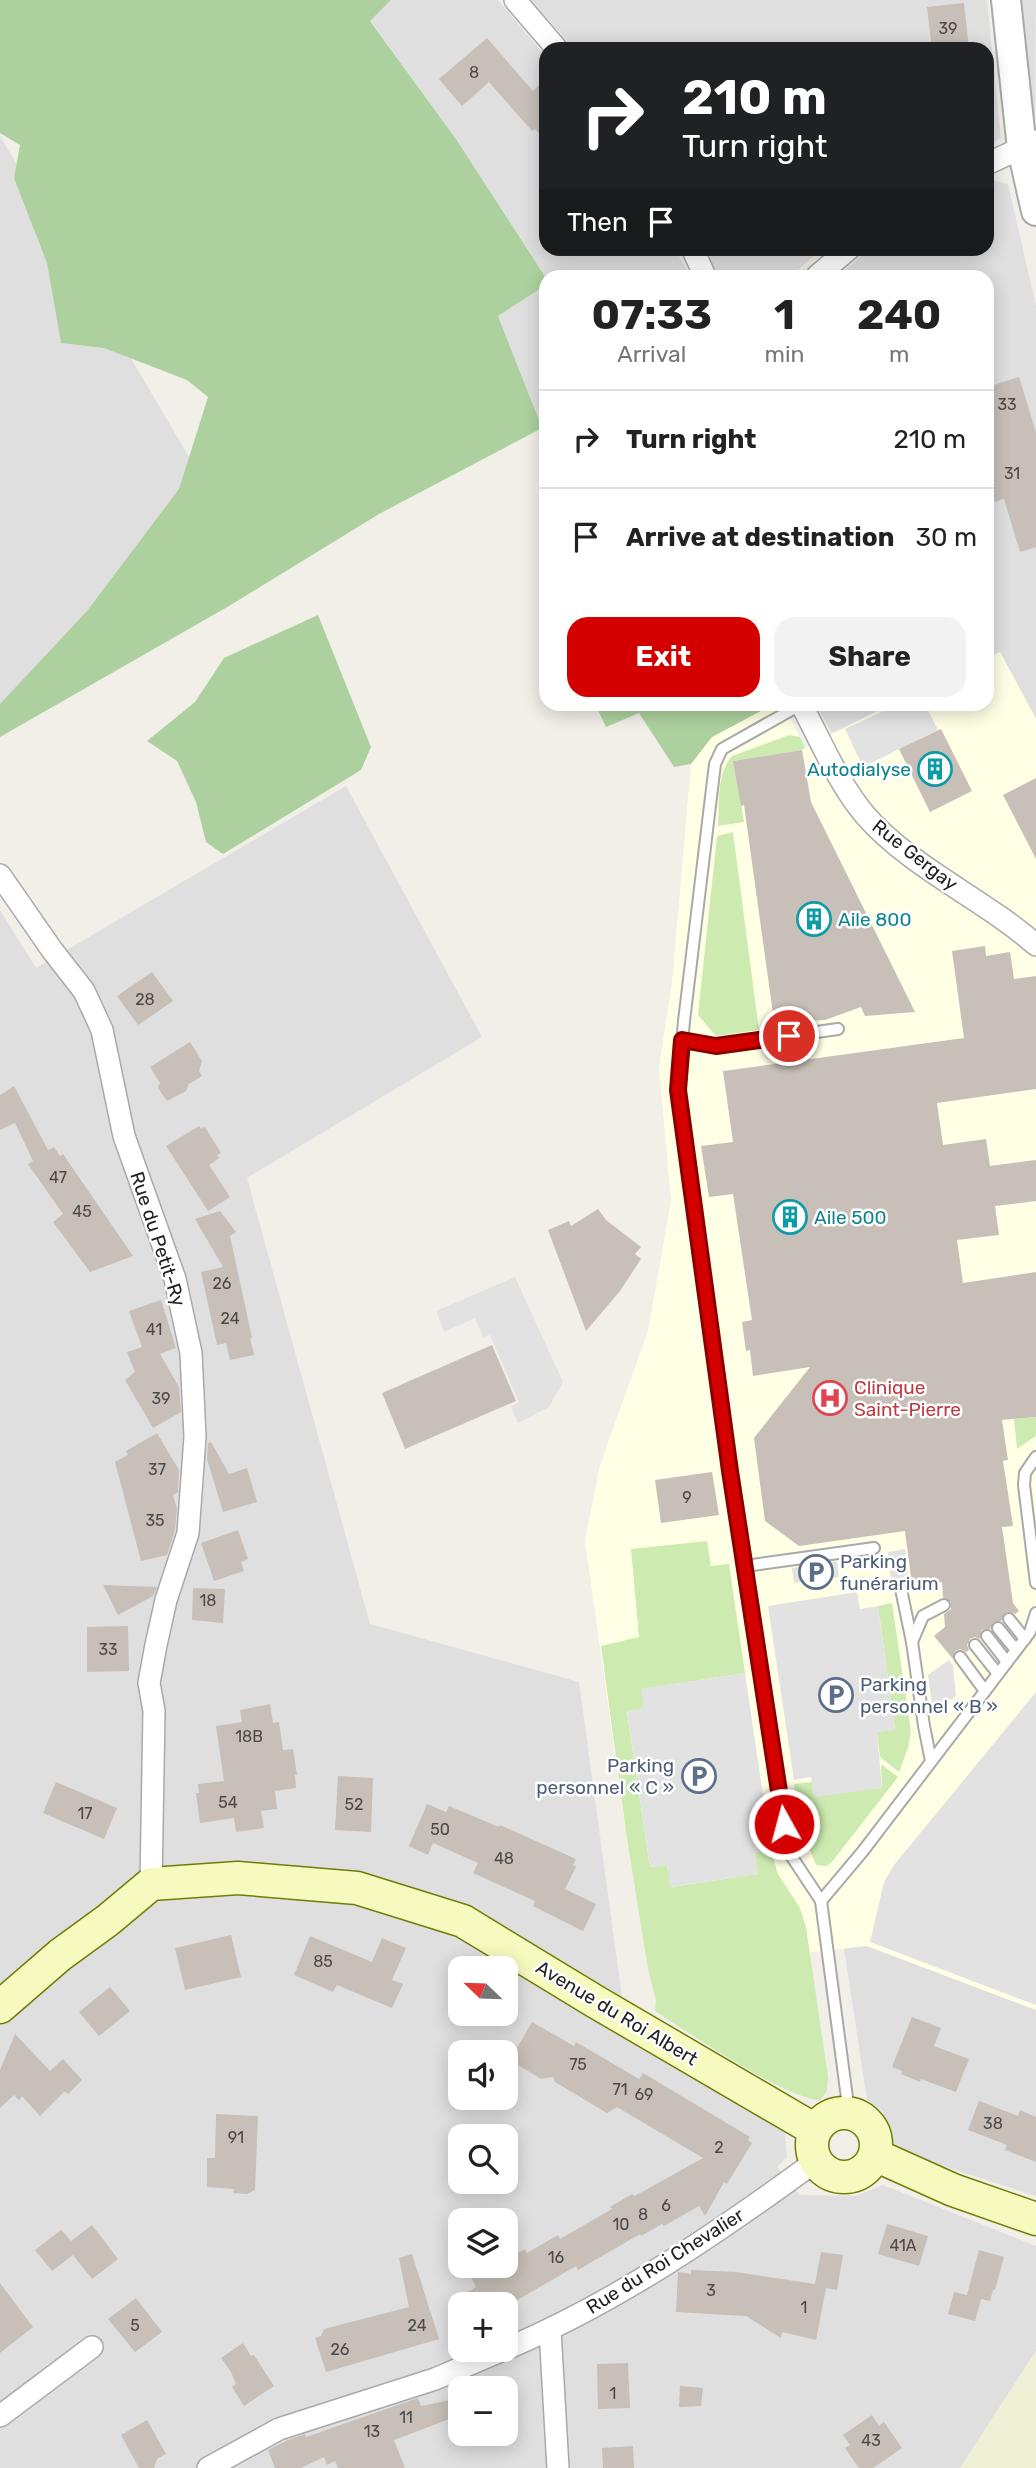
<!DOCTYPE html>
<html lang="en">
<head>
<meta charset="utf-8">
<style>
	:root { --surface:#fff; --page:#f2f2f2; --text:#222; --muted:#767676; --line:#e0e0e0; --accent:#d40000 }
	body { margin:0; font-family:Rubik,sans-serif; background:var(--page); color:var(--text); height:100vh; display:flex; flex-direction:column; font-size:26px; white-space:nowrap }
	* { box-sizing:border-box; margin:0 }
	p { font-size:23px; color:var(--muted) }
	.icon { flex:none; width:38px; height:38px; fill:none; stroke:currentColor; stroke-width:2; stroke-linecap:round; stroke-linejoin:round }
	.map { position:relative; flex:1; overflow:hidden }
	.drawer { position:absolute; left:539px; top:270px; width:455px; height:441px; display:flex; flex-direction:column; background:var(--surface); border-radius:21px; box-shadow:0 4px 18px #0003 }
	.drawer>* { flex:none }
	.top-card { position:absolute; left:539px; top:42px; width:455px; height:214px; border-radius:21px; box-shadow:0 4px 18px #0003; background:#202124; color:#fff; overflow:hidden }
	.needle { width:46px; rotate:293deg }
	.buttons { position:absolute; left:448px; top:1956px; display:grid; gap:14px }
	.buttons a { display:grid; place-items:center; width:70px; height:70px; border-radius:14px; background:var(--surface); box-shadow:0 4px 18px #0003; font-size:35px }
	.pin { position:absolute; display:grid; place-items:center; width:60px; height:60px; color:#fff; margin:-30px; border:4px solid #fff; border-radius:50%; box-shadow:0 2px 7px #0007 }
	.me { position:absolute; width:77px; margin:-38px; rotate:353deg; stroke-linejoin:round; filter:drop-shadow(0 0 5px #0008) }
	.turn { display:flex; align-items:center; gap:24px; height:147px; padding:0 28px; font-size:32px }
	.turn .icon { width:91px; height:91px; stroke-width:2.5 }
	.turn b { display:block; font-size:49px; line-height:60px }
	.then { display:flex; align-items:center; height:66px; padding:0 28px; background:#0003; gap:14px; font-size:26px }
	.eta { display:flex; justify-content:space-evenly; align-items:center; height:119px; text-align:center }
	.eta b { font-size:42px; font-weight:700; line-height:49px }
	.primary-button { display:flex; gap:14px; margin-top:auto; padding:14px 28px }
	.primary-button a { flex:1; height:80px; border-radius:21px; background:var(--accent); color:#fff; font-size:28px; font-weight:700; line-height:80px; text-align:center }
	.primary-button a+a { background:var(--page); color:var(--text) }
	ul { padding:0; list-style:none }
	li { display:flex; align-items:center; gap:21px; height:98px; padding:0 28px; border-top:2px solid var(--line) }
	li div { flex:1 }
	li b { display:block; font-size:26px }
	li em { font-style:normal }
	.map>svg:first-child { display:block }
	.residential { fill:#e0dfdf; fill-rule:evenodd }
	.education { fill:#ffffe5 }
	.farmland { fill:#eef0d5 }
	.grass { fill:#cdebb0 }
	.forest { fill:#add19e }
	.parking { fill:#e2e2e2 }
	.building { fill:#c7bfb8 }
	.lines { fill:none; stroke-linecap:round; stroke-linejoin:round }
	.service-casing { stroke:#a9a9a9; stroke-width:14 }
	.minor-casing { stroke:#a9a9a9; stroke-width:24 }
	.tertiary-casing { stroke:#a9a9a9; stroke-width:32 }
	.secondary-casing { stroke:#707d05; stroke-width:35 }
	.service { stroke:#fff; stroke-width:10 }
	.minor { stroke:#fff; stroke-width:21 }
	.tertiary { stroke:#fff; stroke-width:28 }
	.secondary { stroke:#f7fabf; stroke-width:32 }
	.route-casing { stroke:#8a0000; stroke-width:18 }
	.route { stroke:#d40000; stroke-width:12 }
	.labels { text-anchor:middle; dominant-baseline:central; stroke-width:5; stroke-linejoin:round; paint-order:stroke }
	.number-label { font-size:16px; fill:#4b4948 }
	.culture-label { font-size:19px; fill:#0d838f; stroke:#fff; text-anchor:start }
	.street-label { font-size:19px; fill:#222; stroke:#fff }
	.health-label { font-size:19px; fill:#be3a42; stroke:#fff; text-anchor:start }
	.service-label { font-size:19px; fill:#4e5e75; stroke:#fff; text-anchor:start }
</style>
</head>
<body>
<div class="map">
<svg width="1036" height="2468" viewBox="0 0 1036 2468">
	<rect width="100%" height="100%" fill="#f2efe9"/>
	<g class="residential">
		<polygon points="391,0 498,0 546,57 546,248 675,249 690,276 546,278 456,139 370,20"/>
		<polygon points="531,0 987,0 1001,138 987,145 987,49 574,49"/>
		<polygon points="1019,0 1036,0 1035,126"/>
		<polygon points="0,136 248,557 0,723"/>
		<polygon points="987,179 1008,184 1036,306 1036,719 1000,652 987,658 987,276 838,276 870,249 987,248"/>
		<polygon points="704,249 822,249 791,276 719,276"/>
		<polygon points="546,285 546,426 542,428 498,316"/>
		<polygon points="816,704 892,704 832,733"/>
		<path d="M346,786L482,1037L247,1178L370,1624L579,1682L627,2034L785,2133L787,2157L777,2167L800,2195L856,2196L883,2185L1036,2246V2351L960,2468H0V910L36,968ZM460,1969H506V2014H460ZM460,2053H506V2098H460ZM460,2137H506V2182H460ZM460,2221H506V2266H460ZM460,2305H506V2350H460ZM460,2389H506V2434H460Z"/>
		<polygon points="867,1946 1036,2010 1036,2196 940,2165 893,2145 882,2111 867,2100 844,1948"/>
	</g>
	<polygon class="education" points="1000,652 1036,719 1036,2010 867,1946 648,1970 627,1839 585,1541 600,1465 648,1331 671,1201 659,1067 672,983 691,764 712,737 774,704 783,704 805,748 892,704 987,704 987,658"/>
	<polygon class="farmland" points="1036,2351 1036,2468 960,2468"/>
	<g class="grass">
		<path d="M789,735L800,737L805,748L802,750L734,761L744,822L718,826C720,803 716,774 732,756Z"/>
		<polygon points="733,832 759,1030 716,1036 698,1015 717,836"/>
		<polygon points="1036,1417 1036,1436 1017,1449 1014,1419"/>
		<path d="M707,1541L711,1566L729,1564L745,1673L642,1689L644,1709L627,1712L650,1867L667,1865L671,1887L757,1874L754,1852L771,1850L778,1874L800,1908L806,1927L828,2077L827,2091L820,2100C786,2099 688,2032 655,2011L656,2000L648,1970L627,1839L601,1646L639,1637L631,1549Z"/>
		<polygon points="892,1603 911,1731 908,1748 899,1772 880,1757 877,1732 895,1729 878,1606"/>
		<polygon points="881,1764 898,1777 832,1862 826,1866 816,1865 800,1826 794,1784 812,1782 814,1796 882,1788"/>
	</g>
	<g class="forest">
		<polygon points="0,0 391,0 370,21 456,139 546,278 546,285 498,316 542,428 379,514 229,606 0,737 0,704 87,611 179,489 208,397 187,380 104,348 61,343 47,263 14,178 20,145 0,133"/>
		<polygon points="318,615 371,747 361,770 223,854 206,842 196,802 177,761 147,741 195,702 224,658"/>
		<polygon points="595,704 774,704 712,737 691,764 674,767 639,713 606,727"/>
	</g>
	<g class="parking">
		<polygon points="898,704 925,704 938,730 863,767 845,729"/>
		<polygon points="515,1277 563,1382 549,1407 518,1423 511,1407 519,1402 490,1335 483,1337 475,1318 444,1332 436,1311"/>
		<polygon points="905,1549 909,1588 892,1590 888,1552"/>
		<polygon points="837,1561 839,1577 794,1583 792,1568"/>
		<polygon points="857,1592 860,1609 878,1606 895,1730 877,1732 882,1788 814,1797 811,1777 794,1780 768,1606"/>
		<polygon points="949,1660 953,1666 956,1696 933,1711 928,1675"/>
		<polygon points="745,1673 771,1850 755,1852 758,1874 670,1887 667,1865 650,1867 627,1711 644,1708 641,1689"/>
		<polygon points="1036,1692 1036,2005 870,1942 884,1882 894,1865"/>
	</g>
	<g class="building">
		<polygon points="964,3 969,49 932,49 927,7"/>
		<polygon points="487,38 533,91 546,79 546,141 535,129 532,131 489,82 462,106 439,79"/>
		<polygon points="1019,377 1036,432 1036,547 1020,552 1004,499 987,504 987,387"/>
		<polygon points="941,729 972,791 930,812 899,749"/>
		<polygon points="802,750 811,802 915,1012 865,1016 861,1007 825,1020 788,1022 774,1021 744,805 741,806 733,761"/>
		<polygon points="1036,778 1036,859 1003,795"/>
		<polygon points="985,946 986,956 1010,952 1014,979 1036,976 1036,1089 937,1103 943,1145 986,1139 990,1166 1036,1160 1036,1201 995,1206 999,1235 957,1240 963,1283 1036,1272 1036,1417 1002,1420 1008,1460 1003,1461 1013,1526 1002,1527 1013,1603 1019,1611 1015,1614 1011,1612 1005,1613 1001,1621 994,1622 990,1629 982,1630 980,1639 975,1637 970,1639 967,1645 969,1650 966,1652 960,1649 955,1651 953,1659 934,1636 945,1627 944,1614 951,1609 951,1602 943,1597 942,1582 912,1585 905,1531 799,1546 765,1521 754,1438 810,1367 753,1376 750,1350 746,1351 742,1322 752,1320 733,1194 709,1197 701,1146 733,1142 723,1071 964,1038 952,951"/>
		<polygon points="152,972 173,1001 138,1025 117,996"/>
		<polygon points="190,1042 202,1061 199,1071 202,1076 189,1084 186,1091 167,1101 158,1088 160,1083 150,1067"/>
		<polygon points="14,1086 48,1150 54,1147 60,1156 63,1154 133,1256 90,1272 53,1222 63,1214 28,1164 33,1161 15,1123 0,1130 0,1095"/>
		<polygon points="199,1126 201,1129 205,1127 221,1153 217,1155 219,1158 209,1165 230,1197 208,1211 166,1146"/>
		<polygon points="598,1209 606,1220 641,1247 635,1254 641,1259 620,1291 586,1331 548,1230 569,1221 571,1226"/>
		<polygon points="220,1211 236,1232 230,1236 252,1338 250,1338 254,1355 230,1360 226,1343 217,1345 201,1272 223,1267 195,1219"/>
		<polygon points="161,1300 176,1348 160,1354 179,1387 181,1412 153,1428 125,1380 135,1372 127,1352 142,1347 129,1311"/>
		<polygon points="492,1345 516,1401 405,1449 382,1393"/>
		<polygon points="157,1433 179,1470 178,1492 173,1495 177,1509 175,1530 167,1555 141,1561 115,1462 128,1455 126,1451"/>
		<polygon points="211,1442 229,1474 247,1468 257,1502 223,1512 207,1459 208,1443"/>
		<polygon points="712,1472 719,1515 661,1523 655,1480"/>
		<polygon points="238,1530 248,1559 241,1562 244,1571 214,1581 201,1543"/>
		<polygon points="103,1585 157,1587 153,1596 118,1615"/>
		<polygon points="193,1588 225,1589 223,1623 192,1620"/>
		<polygon points="128,1626 129,1671 87,1672 87,1627"/>
		<polygon points="270,1704 273,1723 279,1722 283,1750 293,1749 297,1775 295,1775 296,1788 275,1791 277,1809 261,1811 264,1828 236,1832 234,1818 200,1823 196,1793 199,1793 198,1784 224,1781 216,1726 242,1722 240,1710"/>
		<polygon points="338,1776 373,1778 371,1832 335,1830"/>
		<polygon points="56,1782 117,1808 104,1839 43,1813"/>
		<polygon points="427,1804 446,1812 449,1806 499,1827 500,1825 576,1859 573,1865 576,1867 565,1889 596,1904 583,1931 533,1906 535,1901 473,1873 478,1863 433,1843 428,1855 409,1846"/>
		<polygon points="231,1935 241,1977 185,1990 175,1948"/>
		<polygon points="310,1936 372,1962 382,1938 406,1948 392,1980 403,1984 392,2008 337,1985 333,1992 294,1975"/>
		<polygon points="110,1987 130,2011 99,2036 79,2012"/>
		<polygon points="912,2017 941,2028 934,2046 969,2059 956,2092 921,2079 920,2082 901,2074 902,2071 892,2067"/>
		<polygon points="532,2022 574,2046 576,2042 639,2079 643,2073 750,2137 748,2140 752,2143 727,2184 724,2182 705,2216 699,2206 664,2226 662,2224 641,2236 640,2234 578,2270 576,2266 509,2305 447,2305 476,2287 470,2275 486,2266 506,2266 506,2260 525,2249 527,2253 558,2235 560,2239 612,2209 610,2207 632,2194 634,2196 642,2192 703,2158 617,2107 607,2113 555,2082 553,2077 541,2079 510,2060"/>
		<polygon points="15,2034 50,2071 63,2059 82,2080 68,2094 65,2091 40,2116 22,2096 19,2100 14,2095 0,2108 0,2070"/>
		<polygon points="979,2101 1018,2116 1020,2110 1036,2117 1036,2162 1005,2150 1007,2145 968,2130"/>
		<polygon points="216,2114 258,2116 255,2190 247,2194 233,2193 234,2189 207,2187 207,2158 215,2158"/>
		<polygon points="887,2224 928,2236 919,2266 878,2254"/>
		<polygon points="92,2225 118,2259 92,2279 73,2255 52,2271 35,2250 61,2230 71,2241"/>
		<polygon points="979,2250 1004,2257 995,2290 993,2290 990,2301 981,2299 975,2321 948,2314 954,2292 967,2295"/>
		<polygon points="821,2252 843,2255 837,2290 826,2288 816,2340 782,2332 781,2338 746,2316 676,2312 678,2272 691,2274 691,2270 736,2272 815,2284"/>
		<polygon points="412,2254 439,2339 326,2372 315,2338 321,2336 324,2329 409,2307 399,2258"/>
		<polygon points="0,2283 33,2327 0,2353"/>
		<polygon points="136,2298 162,2332 135,2352 108,2319"/>
		<polygon points="243,2343 251,2356 254,2355 274,2386 244,2406 232,2387 236,2384 231,2372 221,2358"/>
		<polygon points="628,2363 630,2408 598,2409 597,2364"/>
		<polygon points="680,2386 703,2388 701,2406 679,2407"/>
		<polygon points="418,2398 421,2406 460,2398 460,2415 394,2440 405,2468 338,2468 335,2461 327,2465 324,2457 301,2468 275,2468 268,2450 288,2440 305,2434 306,2437"/>
		<polygon points="872,2415 879,2426 884,2422 902,2448 873,2468 859,2468 845,2448 850,2445 843,2435"/>
		<polygon points="147,2420 166,2454 157,2459 154,2468 139,2468 121,2435"/>
		<polygon points="633,2446 634,2468 603,2468 602,2448"/>
	</g>
	<g class="lines">
		<g class="service-casing">
			<g id="service">
				<polyline points="802,704 722,749 715,764 684,1021 678,1090 730,1471 786,1837 790,1854 821,1901"/>
				<polyline points="682,1040 716,1046 838,1029"/>
				<polyline points="1036,1457 1025,1473 1024,1485 1036,1583"/>
				<polyline points="745,1566 874,1548"/>
				<polyline points="901,1589 912,1642"/>
				<polyline points="1009,1619 1025,1639"/>
				<polyline points="998,1628 1016,1650"/>
				<polyline points="987,1636 1007,1662"/>
				<polyline points="975,1645 998,1674"/>
				<polyline points="960,1657 985,1691"/>
				<polyline points="931,1761 924,1726 912,1642 923,1616 944,1605"/>
				<polyline points="849,2113 821,1901 863,1851 1030,1632 1036,1613"/>
			</g>
		</g>
		<g class="minor-casing">
			<g id="minor">
				<polyline points="515,0 557,49"/>
				<polyline points="987,164 1036,141"/>
				<polyline points="692,248 705,276"/>
				<polyline points="817,276 850,248"/>
				<path d="M801,704C821,741 838,783 865,815C911,868 984,899 1036,945"/>
				<polyline points="0,875 52,950 84,991 102,1030 124,1136 175,1279 191,1353 195,1437 188,1533 166,1600 156,1645 149,1683 154,1711 151,1884"/>
				<polyline points="550,2330 558,2468"/>
				<path d="M506,2349C617,2302 719,2232 816,2161"/>
				<polyline points="0,2416 92,2347"/>
				<polyline points="208,2468 279,2429 435,2379 503,2350"/>
			</g>
		</g>
		<g class="tertiary-casing">
			<polyline id="tertiary" points="1006,0 1022,149 1036,211"/>
		</g>
		<g class="secondary-casing">
			<g id="secondary">
				<polyline points="0,2007 60,1955 108,1920 151,1884 238,1878 357,1888 463,1921 596,2002 815,2130"/>
				<circle cx="844" cy="2145" r="32"/>
				<polyline points="875,2155 953,2190 1036,2219"/>
			</g>
		</g>
		<use href="#service" class="service"/>
		<use href="#minor" class="minor"/>
		<use href="#tertiary" class="tertiary"/>
		<use href="#secondary" class="secondary"/>
	</g>
	<g class="lines">
		<g class="route-casing">
			<polyline id="route" points="784,1824 730,1471 678,1090 682,1040 716,1046 789,1036"/>
		</g>
		<use href="#route" class="route"/>
	</g>
	<defs>
		<g id="building-ring" transform="scale(1.75)"><circle r="9.5" fill="#fff" stroke="#0f9aa8" stroke-width="1.5"/><path d="M-4-6H4V6H1V3H-1V6H-4ZM-2.5-4.3h1.7v1.8h-1.7ZM.8-4.3h1.7v1.8H.8ZM-2.5-1h1.7V.8h-1.7ZM.8-1h1.7V.8H.8Z" fill="#0f9aa8"/></g>
		<g id="hospital-ring" transform="scale(1.75)"><circle r="9.5" fill="#fff" stroke="#e0444e" stroke-width="1.5"/><path d="M-5-5h3v3.5h4V-5h3V5h-3V1.5h-4V5h-3Z" fill="#e0444e"/></g>
		<g id="parking-ring" transform="scale(1.75)"><circle r="9.5" fill="#fff" stroke="#5c6f8a" stroke-width="1.5"/><path d="M-3.5-5.5H1a3.5 3.5 0 0 1 0 7H-1V5.5H-3.5ZM-1-3.4V-.6H.8a1.4 1.4 0 0 0 0-2.8Z" fill="#5c6f8a"/></g>
	</defs>
	<g fill-rule="evenodd">
		<use href="#building-ring" x="935" y="769"/>
		<use href="#building-ring" x="814" y="919"/>
		<use href="#building-ring" x="790" y="1217"/>
		<use href="#hospital-ring" x="830" y="1398"/>
		<use href="#parking-ring" x="816" y="1572"/>
		<use href="#parking-ring" x="836" y="1695"/>
		<use href="#parking-ring" x="699" y="1776"/>
	</g>
	<g class="labels">
		<g class="number-label">
			<text x="948" y="28">39</text>
			<text x="474" y="72">8</text>
			<text x="1007" y="404">33</text>
			<text x="1012" y="473">31</text>
			<text x="145" y="999">28</text>
			<text x="58" y="1177">47</text>
			<text x="82" y="1211">45</text>
			<text x="222" y="1283">26</text>
			<text x="230" y="1318">24</text>
			<text x="154" y="1329">41</text>
			<text x="161" y="1398">39</text>
			<text x="157" y="1469">37</text>
			<text x="687" y="1497">9</text>
			<text x="155" y="1520">35</text>
			<text x="208" y="1600">18</text>
			<text x="108" y="1649">33</text>
			<text x="249" y="1736">18B</text>
			<text x="228" y="1802">54</text>
			<text x="354" y="1804">52</text>
			<text x="85" y="1813">17</text>
			<text x="440" y="1829">50</text>
			<text x="504" y="1858">48</text>
			<text x="323" y="1961">85</text>
			<text x="578" y="2064">75</text>
			<text x="620" y="2089">71</text>
			<text x="644" y="2094">69</text>
			<text x="993" y="2123">38</text>
			<text x="236" y="2137">91</text>
			<text x="719" y="2147">2</text>
			<text x="666" y="2205">6</text>
			<text x="643" y="2214">8</text>
			<text x="621" y="2224">10</text>
			<text x="903" y="2245">41A</text>
			<text x="556" y="2257">16</text>
			<text x="711" y="2290">3</text>
			<text x="804" y="2307">1</text>
			<text x="135" y="2325">5</text>
			<text x="417" y="2325">24</text>
			<text x="340" y="2349">26</text>
			<text x="613" y="2393">1</text>
			<text x="406" y="2417">11</text>
			<text x="372" y="2431">13</text>
			<text x="871" y="2440">43</text>
		</g>
		<g class="culture-label">
			<text x="911" y="769" text-anchor="end">Autodialyse</text>
			<text x="838" y="919">Aile 800</text>
			<text x="814" y="1217">Aile 500</text>
		</g>
		<g class="street-label">
			<text transform="translate(915 855) rotate(38)">Rue Gergay</text>
			<text transform="translate(158 1239) rotate(72)">Rue du Petit-Ry</text>
			<text transform="translate(617 2013) rotate(31)">Avenue du Roi Albert</text>
			<text transform="translate(665 2261) rotate(-32)">Rue du Roi Chevalier</text>
		</g>
		<g class="health-label">
			<text x="854" y="1387">Clinique<tspan x="854" dy="22">Saint-Pierre</tspan></text>
		</g>
		<g class="service-label">
			<text x="840" y="1561">Parking<tspan x="840" dy="22">funérarium</tspan></text>
			<text x="860" y="1684">Parking<tspan x="860" dy="22">personnel « B »</tspan></text>
			<text x="674" y="1765" text-anchor="end">Parking<tspan x="674" dy="22">personnel « C »</tspan></text>
		</g>
	</g>
</svg>
<div class="buttons">
<a><svg class="needle" viewBox="-14 -14 28 28"><path d="M0-13l5 13h-10z" fill="#e53935"/><path d="M0 13l5-13h-10z" fill="#767676"/></svg></a>
<a><svg class="icon" aria-label="sound" viewBox="0 0 24 24"><path d="M4 9h4l5-4v14l-5-4H4zM17 9q2 3 0 6"/></svg></a>
<a><svg class="icon" aria-label="search" viewBox="0 0 24 24"><circle cx="10" cy="10" r="6"/><path d="M15 15l6 6"/></svg></a>
<a><svg class="icon" aria-label="layers" viewBox="0 0 24 24"><path d="M12 4l9 5-9 5-9-5zM3 14l9 5 9-5"/></svg></a>
<a>+</a>
<a>−</a>
</div>
<div class="pin" style="left:789px;top:1036px;background:#d93025"><svg class="icon" aria-label="arrive" viewBox="0 0 24 24"><path d="M6 21V4h12l-3 4 3 4H6"/></svg></div>
<svg class="me" style="left:784px;top:1824px" viewBox="-20 -20 40 40"><circle r="17" fill="#d40000" stroke="#fff" stroke-width="3"/><path d="M0-11L8 9 0 5-8 9z" fill="#fff"/></svg>
<div class="top-card">
<div class="turn"><svg class="icon" aria-label="right" viewBox="0 0 24 24"><path d="M7 20v-9h11M14 6l5 5-5 5"/></svg><div><b>210 m</b>Turn right</div></div>
<div class="then">Then<svg class="icon" aria-label="arrive" viewBox="0 0 24 24"><path d="M6 21V4h12l-3 4 3 4H6"/></svg></div>
</div>
<section class="drawer">
<div class="eta">
<div><b>07:33</b><p>Arrival</p></div>
<div><b>1</b><p>min</p></div>
<div><b>240</b><p>m</p></div>
</div>
<ul>
<li><svg class="icon" aria-label="right" viewBox="0 0 24 24"><path d="M7 20v-9h11M14 6l5 5-5 5"/></svg><div><b>Turn right</b></div><em>210 m</em></li>
<li><svg class="icon" aria-label="arrive" viewBox="0 0 24 24"><path d="M6 21V4h12l-3 4 3 4H6"/></svg><div><b>Arrive at destination</b></div><em>30 m</em></li>
</ul>
<div class="primary-button"><a>Exit</a><a>Share</a></div>
</section>
</div>
</body>
</html>
